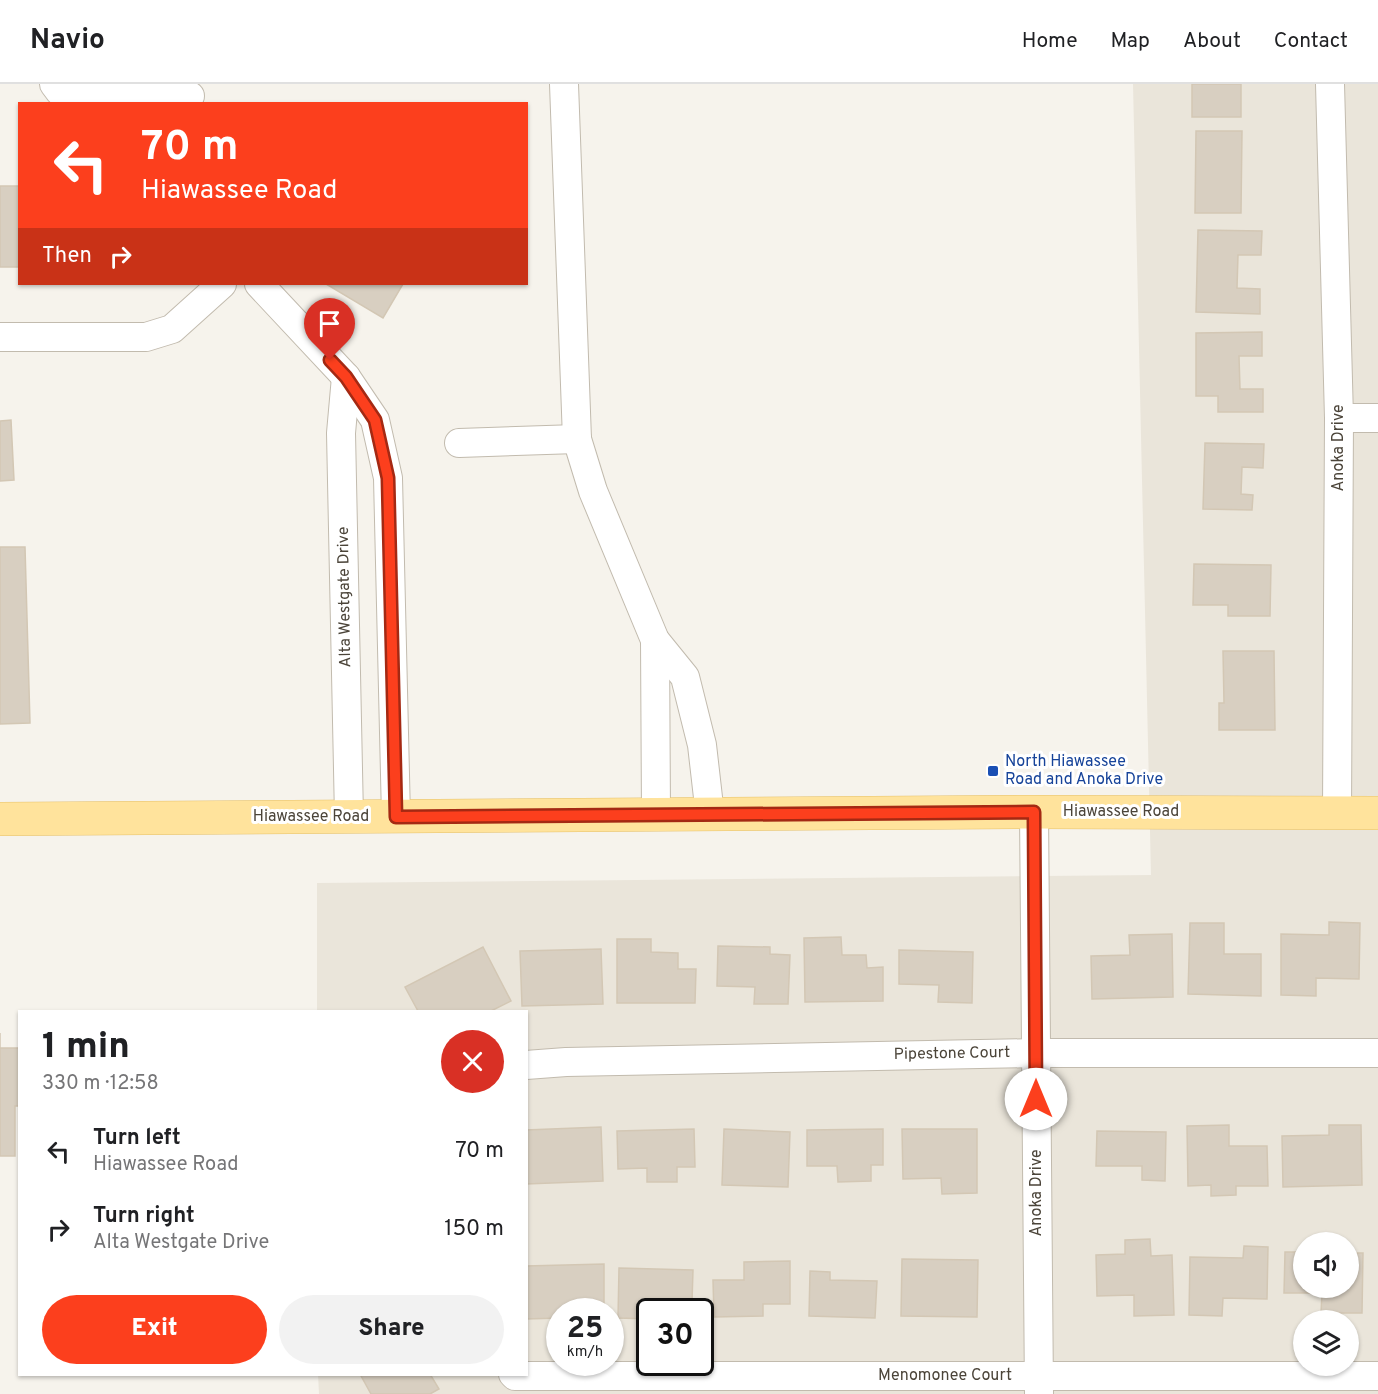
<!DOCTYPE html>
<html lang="en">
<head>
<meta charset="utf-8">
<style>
	:root { --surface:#fff; --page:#f2f2f2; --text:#202124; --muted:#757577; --line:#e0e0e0; --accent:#fc3f1d }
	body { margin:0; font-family:Overpass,sans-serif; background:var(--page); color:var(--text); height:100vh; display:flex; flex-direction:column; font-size:22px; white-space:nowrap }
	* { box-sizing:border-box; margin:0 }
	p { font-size:20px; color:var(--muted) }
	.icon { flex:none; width:33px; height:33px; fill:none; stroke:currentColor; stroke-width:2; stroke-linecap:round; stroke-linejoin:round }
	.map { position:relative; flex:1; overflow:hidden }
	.details { position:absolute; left:18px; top:926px; width:510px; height:366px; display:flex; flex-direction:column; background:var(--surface); border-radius:0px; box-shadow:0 2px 4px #0004 }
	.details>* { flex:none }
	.guide { position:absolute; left:18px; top:18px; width:510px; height:183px; border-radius:0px; box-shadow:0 2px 4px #0004; background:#fc3f1d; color:#fff; overflow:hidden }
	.controls { position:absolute; left:1293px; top:1148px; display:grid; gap:12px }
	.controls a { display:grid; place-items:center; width:66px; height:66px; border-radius:50%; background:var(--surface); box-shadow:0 2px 4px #0004; font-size:30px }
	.speed { position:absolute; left:546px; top:1214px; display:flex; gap:12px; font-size:30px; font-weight:700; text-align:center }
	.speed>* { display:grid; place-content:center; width:78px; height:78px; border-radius:50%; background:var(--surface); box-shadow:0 2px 4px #0004; line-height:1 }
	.speed small { font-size:15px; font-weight:400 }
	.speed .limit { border:3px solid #111; border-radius:9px; background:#fff; color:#111 }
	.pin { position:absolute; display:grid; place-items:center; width:51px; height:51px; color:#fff; margin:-62px -26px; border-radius:50% 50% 50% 0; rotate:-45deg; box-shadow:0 0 6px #0007 }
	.pin .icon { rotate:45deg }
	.me { position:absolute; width:66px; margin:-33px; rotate:0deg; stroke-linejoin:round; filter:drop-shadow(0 0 4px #0008) }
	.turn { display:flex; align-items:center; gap:21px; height:126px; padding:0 24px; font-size:27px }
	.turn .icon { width:78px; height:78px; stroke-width:2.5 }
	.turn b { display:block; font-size:42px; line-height:51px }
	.then { display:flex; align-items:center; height:57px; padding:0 24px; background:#0003; gap:12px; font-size:22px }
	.round { display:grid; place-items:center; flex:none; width:63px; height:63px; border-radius:32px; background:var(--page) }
	.headline { display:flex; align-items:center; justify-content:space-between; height:102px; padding:0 24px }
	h1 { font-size:36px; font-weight:800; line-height:45px }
	.primary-button { display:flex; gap:12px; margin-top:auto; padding:12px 24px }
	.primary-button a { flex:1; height:69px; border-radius:36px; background:var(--accent); color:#fff; font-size:24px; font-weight:800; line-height:69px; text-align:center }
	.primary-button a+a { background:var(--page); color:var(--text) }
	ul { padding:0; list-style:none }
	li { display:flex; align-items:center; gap:18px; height:78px; padding:0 24px }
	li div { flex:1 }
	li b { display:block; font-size:22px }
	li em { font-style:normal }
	header { display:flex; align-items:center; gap:36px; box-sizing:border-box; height:84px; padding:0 30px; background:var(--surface); border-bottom:2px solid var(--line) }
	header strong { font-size:28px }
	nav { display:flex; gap:33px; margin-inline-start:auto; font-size:21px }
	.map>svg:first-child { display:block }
	.residential { fill:#eae5da; fill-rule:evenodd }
	.building { fill:#d8cfc1; stroke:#d3c7b4; stroke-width:1.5 }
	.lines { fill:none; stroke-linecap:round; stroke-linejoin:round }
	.minor-casing { stroke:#c2bbae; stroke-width:30 }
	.major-casing { stroke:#e6c16a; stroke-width:34 }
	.minor { stroke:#fff; stroke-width:28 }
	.major { stroke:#ffe39c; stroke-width:33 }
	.route-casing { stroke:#a42913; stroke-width:15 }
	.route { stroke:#fc3f1d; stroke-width:10 }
	.transit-dot { fill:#1a4fb4; stroke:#fff; stroke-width:2 }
	.labels { text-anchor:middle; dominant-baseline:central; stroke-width:6; stroke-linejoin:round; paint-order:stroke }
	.street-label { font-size:16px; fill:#4b4439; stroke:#fff }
	.transit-label { font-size:16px; fill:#164399; stroke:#fff; text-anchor:start }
</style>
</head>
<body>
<header>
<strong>Navio</strong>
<nav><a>Home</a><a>Map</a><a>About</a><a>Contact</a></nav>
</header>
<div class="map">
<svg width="1378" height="1310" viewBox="0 0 1378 1310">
	<rect width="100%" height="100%" fill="#f6f3ec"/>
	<path class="residential" d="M1133,0H1378V1310H319L318,1290H526V927H317V799L1151,791ZM1304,1158H1348V1203H1304ZM560,1227H610V1278H560ZM650,1227H700V1278H650ZM1304,1236H1348V1281H1304Z"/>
	<g class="building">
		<rect x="1192" y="0" width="49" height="33"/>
		<polygon points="1196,47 1242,47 1241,129 1195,129"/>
		<rect x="0" y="102" width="20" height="81"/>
		<polygon points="1198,146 1262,147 1261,171 1238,171 1237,204 1260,205 1260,230 1196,228"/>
		<polygon points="326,200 403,200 383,234"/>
		<polygon points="1262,248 1262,272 1239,272 1240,305 1263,305 1263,328 1218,328 1218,312 1196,312 1196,249"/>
		<polygon points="11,336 14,396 0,397 0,337"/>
		<polygon points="1205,359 1264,360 1263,384 1242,383 1241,410 1253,411 1252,426 1203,425"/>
		<polygon points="0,463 25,463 30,639 0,640"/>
		<polygon points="1194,480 1271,481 1270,532 1228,532 1228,521 1193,521"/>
		<polygon points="1223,567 1274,567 1275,646 1219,646 1219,619 1224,619"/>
		<polygon points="1329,838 1360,839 1359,895 1316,894 1316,912 1281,911 1281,850 1329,851"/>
		<polygon points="1190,839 1224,839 1224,870 1261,870 1261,912 1188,910"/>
		<polygon points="1172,850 1173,913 1092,915 1091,872 1130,871 1129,851"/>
		<polygon points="841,853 842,871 866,871 867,884 883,883 883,917 805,918 804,854"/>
		<polygon points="617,855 651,855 651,868 678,869 678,885 696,885 695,919 617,919"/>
		<polygon points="718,862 770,863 770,870 790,871 788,920 754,920 755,903 717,902"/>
		<polygon points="483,863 511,917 491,927 418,927 405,903"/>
		<polygon points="601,865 603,920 522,922 520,867"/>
		<polygon points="899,866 973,868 972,919 938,918 939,901 899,900"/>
		<polygon points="0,949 0,964 20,964 20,1022 15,1022 15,1072 0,1072"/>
		<polygon points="1229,1041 1229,1062 1267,1062 1268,1102 1236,1102 1236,1111 1211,1112 1211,1101 1188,1102 1187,1042"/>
		<polygon points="1329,1041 1361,1041 1362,1101 1283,1103 1282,1052 1329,1051"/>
		<polygon points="601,1043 603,1097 526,1100 526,1046"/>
		<polygon points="694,1045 695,1083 677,1083 677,1098 647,1098 647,1084 618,1085 617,1047"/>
		<polygon points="724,1045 790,1048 788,1103 722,1101"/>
		<polygon points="883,1045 883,1081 871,1081 871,1097 838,1098 837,1082 807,1082 807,1046"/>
		<polygon points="902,1045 977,1045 977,1109 942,1110 941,1094 903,1095"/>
		<polygon points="1097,1047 1166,1048 1165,1097 1142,1096 1142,1082 1096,1082"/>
		<polygon points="1150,1155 1151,1172 1172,1171 1174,1231 1134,1232 1134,1211 1097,1212 1096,1171 1125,1170 1125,1156"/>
		<polygon points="1244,1162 1268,1163 1267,1215 1223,1214 1222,1232 1189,1231 1190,1173 1243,1174"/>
		<polygon points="1285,1168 1304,1168 1304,1203 1348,1203 1348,1169 1363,1169 1362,1229 1321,1229 1322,1209 1284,1209"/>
		<polygon points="902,1175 978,1176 977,1233 901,1232"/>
		<polygon points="790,1177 790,1220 763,1220 763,1232 714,1233 713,1196 744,1196 744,1178"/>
		<polygon points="604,1180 604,1227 560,1227 560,1234 526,1235 526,1182"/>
		<polygon points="619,1184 693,1186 692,1218 654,1217 654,1227 650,1227 650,1235 618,1234"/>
		<polygon points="810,1187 830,1188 830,1196 877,1197 875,1234 809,1232"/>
		<polygon points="360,1290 430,1290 439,1305 430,1310 371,1310"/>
	</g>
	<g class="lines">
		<g class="minor-casing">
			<g id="minor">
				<polyline points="54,0 60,8 74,13 190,12"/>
				<polyline points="564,0 577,355 593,407 655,556 685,593 702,661 710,731"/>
				<polyline points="1330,0 1339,334 1337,729"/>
				<polyline points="259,200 346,293 375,336 388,394 396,733"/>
				<polyline points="0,253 146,253 172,245 222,200"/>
				<polyline points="346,293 341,349 349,733"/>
				<polyline points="1339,334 1378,334"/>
				<polyline points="459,359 577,355"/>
				<polyline points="655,556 656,730"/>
				<polyline points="1034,728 1039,1310"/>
				<polyline points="526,981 566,978 1036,969 1378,969"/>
				<polyline points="513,1290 515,1292 1378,1292"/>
			</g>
		</g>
		<g class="major-casing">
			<polyline id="major" points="0,735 1034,728 1378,729"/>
		</g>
		<use href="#minor" class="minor"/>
		<use href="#major" class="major"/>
	</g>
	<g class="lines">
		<g class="route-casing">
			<polyline id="route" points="330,276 346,293 375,336 388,394 396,733 1034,728 1036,1015"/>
		</g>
		<use href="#route" class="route"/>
	</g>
	<rect class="transit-dot" x="987" y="681" width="12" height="12" rx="3"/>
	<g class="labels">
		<g class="street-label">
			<text transform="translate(1339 364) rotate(-90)">Anoka Drive</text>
			<text transform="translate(345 513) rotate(-91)">Alta Westgate Drive</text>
			<text x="1121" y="728">Hiawassee Road</text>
			<text x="311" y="733">Hiawassee Road</text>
			<text transform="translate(952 970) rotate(-1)">Pipestone Court</text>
			<text transform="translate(1037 1109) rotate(-90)">Anoka Drive</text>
			<text x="945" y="1292">Menomonee Court</text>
		</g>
		<g class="transit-label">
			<text x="1005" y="678">North Hiawassee<tspan x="1005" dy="18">Road and Anoka Drive</tspan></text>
		</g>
	</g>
</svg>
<div class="controls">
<a><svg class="icon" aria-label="sound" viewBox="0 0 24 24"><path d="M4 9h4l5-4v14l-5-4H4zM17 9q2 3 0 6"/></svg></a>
<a><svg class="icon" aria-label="layers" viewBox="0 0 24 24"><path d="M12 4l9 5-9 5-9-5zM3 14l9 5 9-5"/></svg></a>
</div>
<div class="speed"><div>25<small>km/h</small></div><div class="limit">30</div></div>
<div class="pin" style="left:330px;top:276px;background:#d93025"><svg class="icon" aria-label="arrive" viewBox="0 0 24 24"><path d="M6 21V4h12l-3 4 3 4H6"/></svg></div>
<svg class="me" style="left:1036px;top:1015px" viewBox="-20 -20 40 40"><circle r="19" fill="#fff"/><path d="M0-13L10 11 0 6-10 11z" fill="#fc3f1d"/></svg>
<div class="guide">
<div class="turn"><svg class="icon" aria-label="left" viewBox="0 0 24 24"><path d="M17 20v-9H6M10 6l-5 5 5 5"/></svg><div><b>70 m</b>Hiawassee Road</div></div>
<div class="then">Then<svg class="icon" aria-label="right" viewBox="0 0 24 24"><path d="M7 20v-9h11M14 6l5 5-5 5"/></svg></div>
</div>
<section class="details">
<div class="headline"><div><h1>1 min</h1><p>330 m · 12:58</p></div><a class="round" style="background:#d93025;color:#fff"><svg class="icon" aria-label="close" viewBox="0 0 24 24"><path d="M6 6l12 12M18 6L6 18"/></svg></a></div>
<ul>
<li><svg class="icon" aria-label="left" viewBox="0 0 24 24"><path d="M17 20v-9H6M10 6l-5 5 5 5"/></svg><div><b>Turn left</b><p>Hiawassee Road</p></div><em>70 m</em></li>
<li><svg class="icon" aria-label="right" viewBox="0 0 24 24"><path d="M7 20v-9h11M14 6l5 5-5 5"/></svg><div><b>Turn right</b><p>Alta Westgate Drive</p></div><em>150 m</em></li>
</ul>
<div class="primary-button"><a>Exit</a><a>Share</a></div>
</section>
</div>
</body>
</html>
